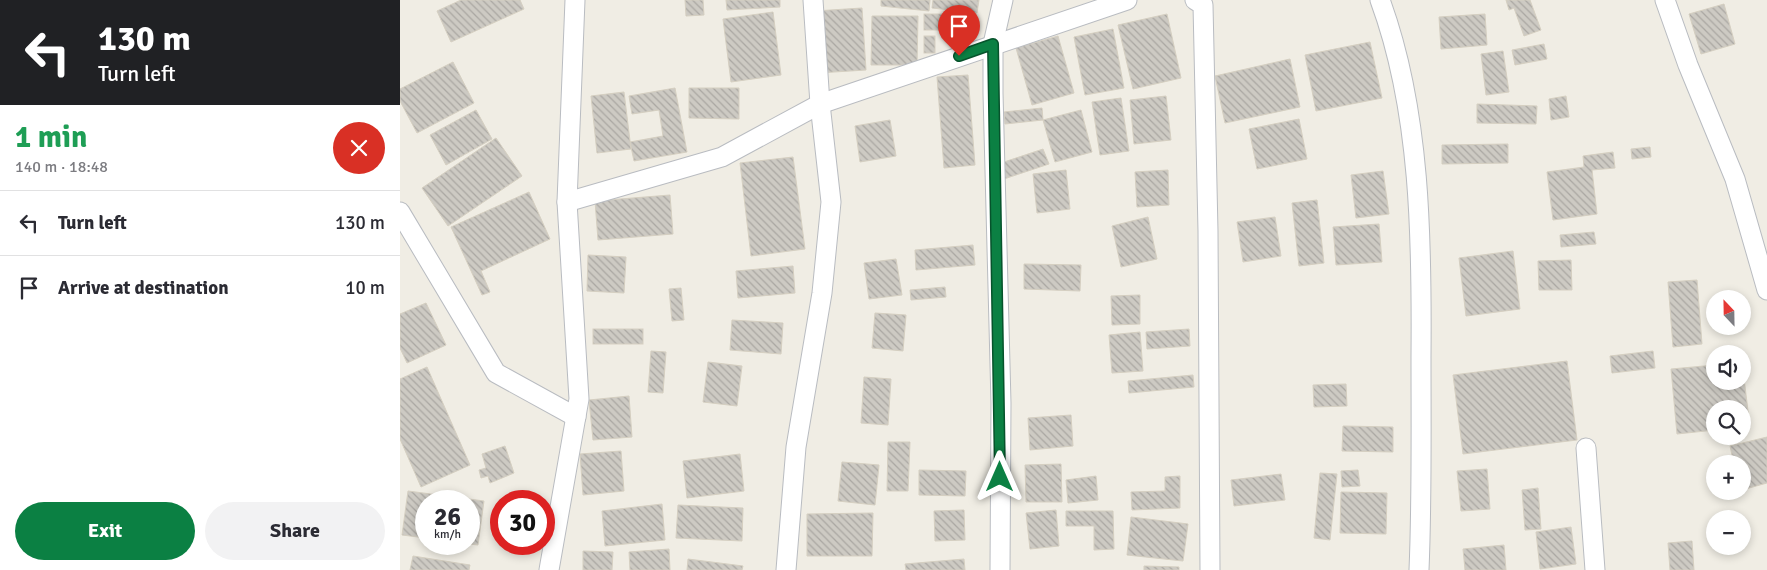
<!DOCTYPE html>
<html lang="en">
<head>
<meta charset="utf-8">
<style>
	:root { --surface:#fff; --page:#f2f2f3; --text:#2b2b33; --muted:#7c7c81; --line:#e1e1e2; --accent:#0b8043 }
	body { margin:0; font-family:Signika,sans-serif; background:var(--page); color:var(--text); height:100vh; display:flex; flex-direction:column; font-size:19px; white-space:nowrap }
	* { box-sizing:border-box; margin:0 }
	p { font-size:16px; color:var(--muted) }
	.icon { flex:none; width:28px; height:28px; fill:none; stroke:currentColor; stroke-width:2; stroke-linecap:round; stroke-linejoin:round }
	.map { position:relative; flex:1; overflow:hidden }
	.side { display:flex; flex-direction:column; background:var(--surface); width:400px }
	.side>* { flex:none }
	.top-card { background:#202124; color:#fff; overflow:hidden }
	.needle { width:32px; rotate:338deg }
	.controls { position:absolute; left:1306px; top:290px; display:grid; gap:10px }
	.controls a { display:grid; place-items:center; width:45px; height:45px; border-radius:50%; background:var(--surface); box-shadow:0 2px 8px #0003; font-size:25px }
	.speed { position:absolute; left:15px; top:490px; display:flex; gap:10px; font-size:25px; font-weight:700; text-align:center }
	.speed>* { display:grid; place-content:center; width:65px; height:65px; border-radius:50%; background:var(--surface); box-shadow:0 2px 8px #0003; line-height:1 }
	.speed small { font-size:12px; font-weight:400 }
	.speed .limit { border:8px solid #d22; background:#fff; color:#111 }
	.pin { position:absolute; display:grid; place-items:center; width:42px; height:42px; color:#fff; margin:-51px -21px; border-radius:50% 50% 50% 0; rotate:-45deg; box-shadow:0 0 5px #0007 }
	.pin .icon { rotate:45deg }
	.me { position:absolute; width:55px; margin:-28px; rotate:0deg; stroke-linejoin:round; filter:drop-shadow(0 0 4px #0008) }
	.turn { display:flex; align-items:center; gap:18px; height:105px; padding:0 15px; font-size:22px }
	.turn .icon { width:65px; height:65px; stroke-width:2.5 }
	.turn b { display:block; font-size:35px; line-height:42px }
	.round { display:grid; place-items:center; flex:none; width:52px; height:52px; border-radius:26px; background:var(--page) }
	.overview { display:flex; align-items:center; justify-content:space-between; height:85px; padding:0 15px }
	h1 { font-size:30px; font-weight:800; line-height:38px; color:#1e9e55 }
	.primary-button { display:flex; gap:10px; margin-top:auto; padding:10px 15px }
	.primary-button a { flex:1; height:58px; border-radius:30px; background:var(--accent); color:#fff; font-size:20px; font-weight:800; line-height:58px; text-align:center }
	.primary-button a+a { background:var(--page); color:var(--text) }
	ul { padding:0; list-style:none }
	li { display:flex; align-items:center; gap:15px; height:65px; padding:0 15px; border-top:1px solid var(--line) }
	li div { flex:1 }
	li b { display:block; font-size:19px }
	li em { font-style:normal }
	main { display:flex; flex:1; min-height:0 }
	.map>svg:first-child { display:block }
	.building { fill:url(#building-back-hatch); stroke:#d5cfc1 }
	.lines { fill:none; stroke-linecap:round; stroke-linejoin:round }
	.street-casing { stroke:#b9bcc1; stroke-width:21 }
	.street { stroke:#fff; stroke-width:19 }
	.route-casing { stroke:#07532c; stroke-width:12 }
	.route { stroke:#0b8043; stroke-width:9 }
</style>
</head>
<body>
<main>
<section class="side">
<div class="top-card">
<div class="turn"><svg class="icon" aria-label="left" viewBox="0 0 24 24"><path d="M17 20v-9H6M10 6l-5 5 5 5"/></svg><div><b>130 m</b>Turn left</div></div>
</div>
<div class="overview"><div><h1>1 min</h1><p>140 m · 18:48</p></div><a class="round" style="background:#d93025;color:#fff"><svg class="icon" aria-label="close" viewBox="0 0 24 24"><path d="M6 6l12 12M18 6L6 18"/></svg></a></div>
<ul>
<li><svg class="icon" aria-label="left" viewBox="0 0 24 24"><path d="M17 20v-9H6M10 6l-5 5 5 5"/></svg><div><b>Turn left</b></div><em>130 m</em></li>
<li><svg class="icon" aria-label="arrive" viewBox="0 0 24 24"><path d="M6 21V4h12l-3 4 3 4H6"/></svg><div><b>Arrive at destination</b></div><em>10 m</em></li>
</ul>
<div class="primary-button"><a>Exit</a><a>Share</a></div>
</section>
<div class="map">
<svg width="1367" height="570" viewBox="0 0 1367 570">
	<defs>
		<pattern id="building-back-hatch" width="6" height="6" patternUnits="userSpaceOnUse" patternTransform="scale(1.25)"><rect width="6" height="6" fill="#cdcac3"/><path d="M-1 5l2 2M0 0l6 6M5-1l2 2" fill="none" stroke="#aaa7a2"/></pattern>
	</defs>
	<rect width="100%" height="100%" fill="#f0ede4"/>
	<g class="building">
		<polygon points="61,0 120,0 124,9 51,42 37,11"/>
		<polygon points="285,0 303,0 304,15 286,16"/>
		<polygon points="326,0 380,0 380,7 327,10"/>
		<polygon points="481,0 530,0 529,11 481,6"/>
		<polygon points="533,0 579,0 577,13 532,8"/>
		<polygon points="1106,0 1130,0 1141,30 1124,36 1114,8 1109,10"/>
		<polygon points="1324,4 1335,44 1301,54 1289,14"/>
		<polygon points="462,8 466,70 418,73 415,11"/>
		<polygon points="373,12 381,75 331,82 323,19"/>
		<rect x="524" y="14" width="40" height="16"/>
		<polygon points="767,14 781,78 733,89 718,25"/>
		<polygon points="1085,14 1087,45 1041,49 1039,17"/>
		<polygon points="472,16 518,16 517,65 471,65"/>
		<polygon points="713,29 724,88 685,95 674,37"/>
		<rect x="524" y="36" width="11" height="17"/>
		<polygon points="658,36 674,93 632,105 616,48"/>
		<polygon points="970,42 982,98 916,111 905,55"/>
		<polygon points="1144,44 1147,59 1115,65 1112,50"/>
		<polygon points="1103,51 1109,92 1086,95 1081,54"/>
		<polygon points="890,59 900,107 825,123 815,76"/>
		<polygon points="53,62 74,103 17,133 0,101 0,89"/>
		<polygon points="568,75 575,165 544,168 537,77"/>
		<polygon points="275,88 287,152 234,161 230,142 263,136 259,110 232,114 229,96"/>
		<polygon points="289,88 339,88 339,119 289,118"/>
		<polygon points="224,92 231,149 197,153 191,96"/>
		<polygon points="766,96 771,140 734,144 730,100"/>
		<polygon points="1166,96 1169,117 1151,120 1149,99"/>
		<polygon points="721,98 729,151 700,155 692,102"/>
		<polygon points="1077,104 1137,106 1136,124 1077,123"/>
		<polygon points="642,108 643,120 605,124 604,112"/>
		<polygon points="76,110 92,139 46,165 30,135"/>
		<polygon points="681,110 692,152 655,162 643,120"/>
		<polygon points="899,119 907,159 857,169 849,129"/>
		<polygon points="490,120 496,156 460,162 455,126"/>
		<polygon points="96,138 122,176 48,226 22,188"/>
		<polygon points="1108,144 1108,163 1042,164 1042,145"/>
		<polygon points="1250,147 1251,157 1232,159 1231,149"/>
		<polygon points="643,149 649,164 604,179 598,164"/>
		<polygon points="1213,152 1215,168 1192,170 1197,214 1153,220 1147,172 1184,167 1183,156"/>
		<polygon points="393,157 405,249 351,256 340,163"/>
		<polygon points="666,170 670,209 637,213 633,174"/>
		<polygon points="768,170 769,205 737,207 735,172"/>
		<polygon points="983,171 989,214 956,218 951,175"/>
		<polygon points="129,192 150,239 81,271 90,292 82,295 51,227"/>
		<polygon points="270,195 273,234 198,240 195,201"/>
		<polygon points="917,200 924,263 899,266 892,203"/>
		<polygon points="748,217 757,259 721,267 712,226"/>
		<polygon points="875,217 881,256 843,262 837,222"/>
		<polygon points="979,224 982,262 936,265 933,227"/>
		<polygon points="1194,232 1196,244 1161,247 1160,235"/>
		<polygon points="573,245 575,265 516,270 515,250"/>
		<polygon points="1113,251 1120,309 1066,316 1059,258"/>
		<polygon points="188,255 226,257 224,293 187,291"/>
		<polygon points="496,259 502,295 469,299 464,263"/>
		<polygon points="1171,260 1172,290 1139,290 1138,261"/>
		<polygon points="624,264 681,265 680,291 624,289"/>
		<polygon points="393,266 395,293 338,298 336,271"/>
		<polygon points="1297,280 1302,344 1273,347 1268,282"/>
		<polygon points="545,287 546,297 511,300 510,290"/>
		<polygon points="281,288 284,320 272,321 269,289"/>
		<polygon points="740,295 740,324 712,325 711,296"/>
		<polygon points="26,303 46,345 7,363 0,348 0,314"/>
		<polygon points="475,313 506,315 503,351 472,348"/>
		<polygon points="332,320 383,323 381,354 330,350"/>
		<rect x="193" y="329" width="50" height="15"/>
		<polygon points="789,329 790,346 747,349 746,332"/>
		<polygon points="740,332 743,371 712,373 709,335"/>
		<polygon points="251,351 266,352 263,393 248,392"/>
		<polygon points="1253,351 1255,368 1212,373 1210,356"/>
		<polygon points="1167,361 1177,440 1063,454 1053,375"/>
		<polygon points="308,362 342,366 337,406 303,402"/>
		<polygon points="1342,362 1350,427 1342,428 1342,409 1315,409 1315,430 1277,434 1271,369 1315,365 1315,381 1342,381"/>
		<polygon points="27,367 70,465 21,487 0,439 0,379"/>
		<polygon points="793,375 794,387 729,393 728,381"/>
		<polygon points="464,377 491,379 488,425 461,423"/>
		<polygon points="946,384 947,406 914,407 913,385"/>
		<polygon points="229,396 232,437 193,440 189,400"/>
		<polygon points="671,415 673,446 630,450 628,418"/>
		<polygon points="943,426 993,427 993,452 942,451"/>
		<polygon points="1367,437 1367,483 1342,490 1342,464 1334,464 1330,446"/>
		<polygon points="488,442 510,442 508,491 487,491"/>
		<polygon points="105,446 114,473 90,483 88,476 81,478 79,470 86,468 82,454"/>
		<polygon points="221,451 224,491 183,495 180,454"/>
		<polygon points="340,454 344,491 287,498 283,461"/>
		<polygon points="442,462 479,465 475,505 438,501"/>
		<polygon points="661,464 662,502 626,502 625,465"/>
		<polygon points="1087,469 1090,509 1061,511 1057,471"/>
		<polygon points="519,470 566,471 565,496 519,495"/>
		<polygon points="958,470 960,486 942,487 941,471"/>
		<polygon points="920,473 937,474 930,540 914,538"/>
		<polygon points="881,474 885,500 834,506 831,480"/>
		<polygon points="696,476 698,500 668,503 666,480"/>
		<polygon points="780,476 780,508 732,510 731,492 765,491 765,477"/>
		<polygon points="1138,488 1141,529 1125,530 1122,490"/>
		<polygon points="8,491 84,501 78,545 69,544 69,501 26,501 26,538 2,535"/>
		<polygon points="941,492 987,493 986,534 940,533"/>
		<polygon points="262,504 265,540 205,546 202,511"/>
		<polygon points="278,505 343,508 342,541 276,538"/>
		<polygon points="564,510 565,540 535,541 534,511"/>
		<polygon points="656,510 659,546 630,549 626,513"/>
		<polygon points="666,511 713,511 714,549 694,550 694,526 666,526"/>
		<polygon points="473,513 472,556 407,556 407,514"/>
		<polygon points="731,517 788,524 783,561 727,555"/>
		<polygon points="1171,527 1176,564 1140,569 1136,532"/>
		<polygon points="1292,541 1294,570 1270,570 1268,543"/>
		<polygon points="1104,545 1106,570 1065,570 1063,549"/>
		<polygon points="269,549 270,570 230,570 229,552"/>
		<polygon points="183,551 213,552 212,570 183,570"/>
		<polygon points="13,556 70,565 69,570 10,570"/>
		<polygon points="288,559 343,566 342,570 287,570"/>
		<polygon points="564,559 565,570 506,570 505,564"/>
		<polygon points="744,566 779,567 779,570 744,570"/>
	</g>
	<g class="lines">
		<g class="street-casing">
			<g id="street">
				<polyline points="795,0 803,5 808,231 810,570"/>
				<path d="M980,0C1021,111 1022,241 1021,358C1021,429 1022,499 1019,570"/>
				<polyline points="1265,0 1288,65 1335,179 1367,290"/>
				<polyline points="167,202 322,157 420,104 727,0"/>
				<polyline points="0,212 96,373 176,417"/>
				<polyline points="1186,448 1195,570"/>
				<polyline points="149,570 179,399 167,202 175,0"/>
				<polyline points="386,570 396,447 422,293 431,202 420,104 413,0"/>
				<polyline points="600,570 601,403 593,93 593,44 603,0"/>
			</g>
		</g>
		<use href="#street" class="street"/>
	</g>
	<g class="lines">
		<g class="route-casing">
			<polyline id="route" points="559,56 593,44 600,477"/>
		</g>
		<use href="#route" class="route"/>
	</g>
</svg>
<div class="controls">
<a><svg class="needle" viewBox="-14 -14 28 28"><path d="M0-13l5 13h-10z" fill="#e53935"/><path d="M0 13l5-13h-10z" fill="#7c7c81"/></svg></a>
<a><svg class="icon" aria-label="sound" viewBox="0 0 24 24"><path d="M4 9h4l5-4v14l-5-4H4zM17 9q2 3 0 6"/></svg></a>
<a><svg class="icon" aria-label="search" viewBox="0 0 24 24"><circle cx="10" cy="10" r="6"/><path d="M15 15l6 6"/></svg></a>
<a>+</a>
<a>−</a>
</div>
<div class="speed"><div>26<small>km/h</small></div><div class="limit">30</div></div>
<div class="pin" style="left:559px;top:56px;background:#d93025"><svg class="icon" aria-label="arrive" viewBox="0 0 24 24"><path d="M6 21V4h12l-3 4 3 4H6"/></svg></div>
<svg class="me" style="left:600px;top:477px" viewBox="-20 -20 40 40"><path d="M0-17L14 15 0 8-14 15z" fill="#0b8043" stroke="#fff" stroke-width="4"/></svg>
</div>
</main>
</body>
</html>
